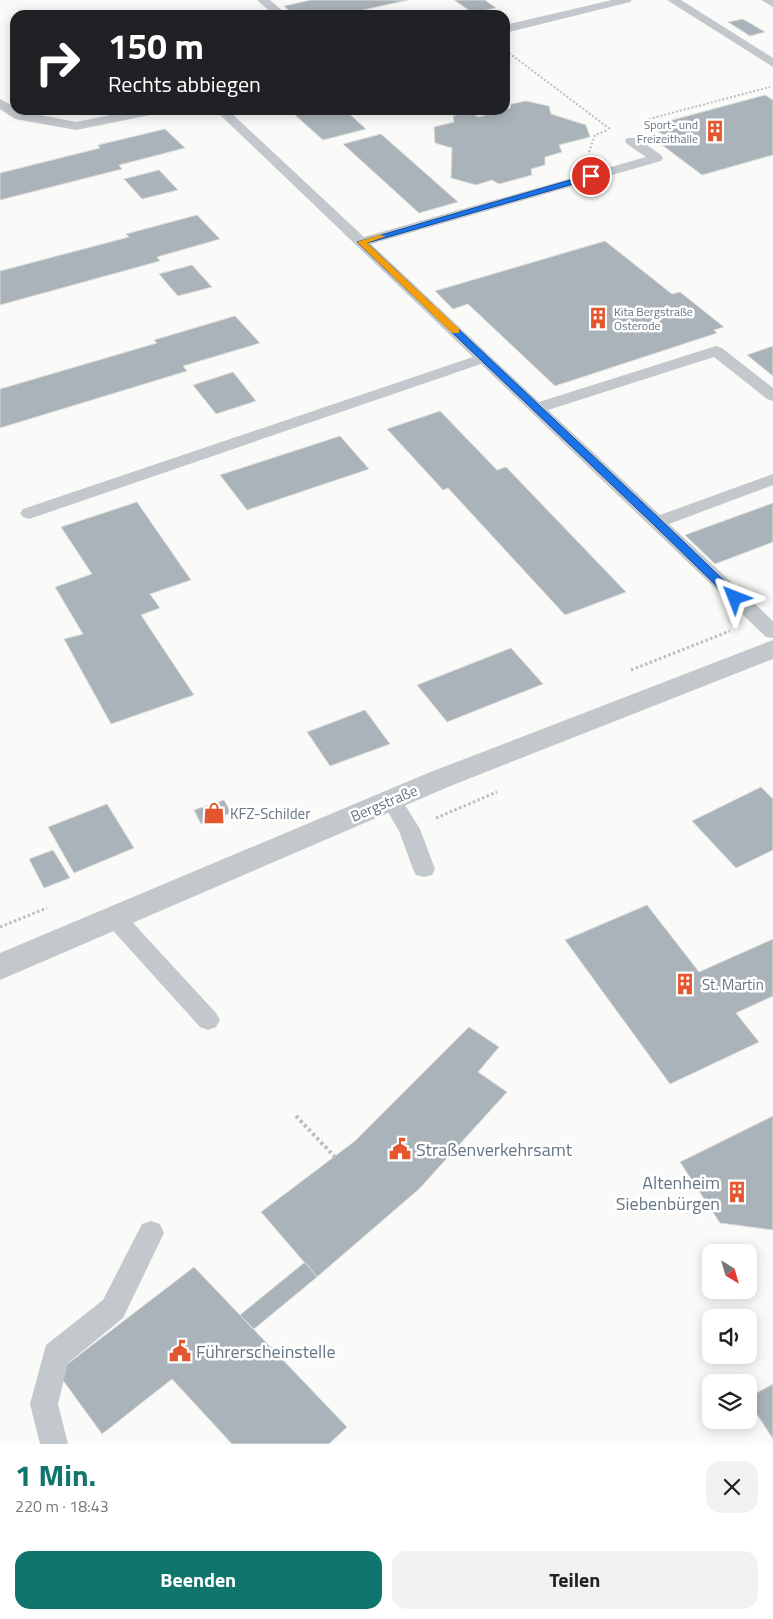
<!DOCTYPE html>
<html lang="de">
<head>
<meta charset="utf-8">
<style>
	:root { --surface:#fff; --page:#f2f2f2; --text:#222; --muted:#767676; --accent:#0f766e }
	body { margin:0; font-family:"Titillium Web",sans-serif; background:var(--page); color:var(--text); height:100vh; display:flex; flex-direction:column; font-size:19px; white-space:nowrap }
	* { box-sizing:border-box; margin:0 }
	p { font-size:16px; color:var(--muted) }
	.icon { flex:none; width:28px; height:28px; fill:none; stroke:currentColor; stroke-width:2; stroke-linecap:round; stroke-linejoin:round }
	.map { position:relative; height:1444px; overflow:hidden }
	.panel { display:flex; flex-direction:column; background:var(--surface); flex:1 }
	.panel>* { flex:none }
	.top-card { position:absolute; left:10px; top:10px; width:500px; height:105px; border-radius:15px; box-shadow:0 2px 12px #0003; background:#202124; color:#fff; overflow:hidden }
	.needle { width:32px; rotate:143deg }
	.fabs { position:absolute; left:702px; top:1244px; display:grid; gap:10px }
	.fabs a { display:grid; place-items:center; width:55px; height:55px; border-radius:10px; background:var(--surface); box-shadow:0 2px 12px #0003; font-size:25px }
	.pin { position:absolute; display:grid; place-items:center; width:42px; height:42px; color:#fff; margin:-21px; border:2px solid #fff; border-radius:50%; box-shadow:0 1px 5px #0007 }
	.me { position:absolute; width:55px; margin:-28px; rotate:315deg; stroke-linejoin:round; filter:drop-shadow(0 0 4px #0008) }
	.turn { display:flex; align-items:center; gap:18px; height:105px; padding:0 15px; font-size:22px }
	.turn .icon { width:65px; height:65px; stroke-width:2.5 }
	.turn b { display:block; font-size:35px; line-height:42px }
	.round { display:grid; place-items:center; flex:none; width:52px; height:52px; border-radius:15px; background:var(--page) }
	.overview { display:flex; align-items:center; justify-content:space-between; height:85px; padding:0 15px }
	h1 { font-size:30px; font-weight:700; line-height:38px; color:var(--accent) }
	.button { display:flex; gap:10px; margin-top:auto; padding:10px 15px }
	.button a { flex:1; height:58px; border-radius:15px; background:var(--accent); color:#fff; font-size:20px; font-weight:700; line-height:58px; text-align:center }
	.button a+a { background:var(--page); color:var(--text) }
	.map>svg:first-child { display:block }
	.building { fill:#aab3b9; stroke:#dcdcda }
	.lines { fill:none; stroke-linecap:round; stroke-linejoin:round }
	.path-far2 { stroke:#bbbfc2; stroke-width:2; stroke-dasharray:2 2; stroke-linecap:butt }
	.path-far1 { stroke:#bbbfc2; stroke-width:3; stroke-dasharray:2.5 2.5; stroke-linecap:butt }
	.path { stroke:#bbbfc2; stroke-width:4; stroke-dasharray:3 3; stroke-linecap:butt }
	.lane { fill:#c3c8cc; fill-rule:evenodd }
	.street { fill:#c3c8cc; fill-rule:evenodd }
	.route { fill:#1a73e8; stroke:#114b97 }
	.slow { fill:#f59e0b }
	.labels { text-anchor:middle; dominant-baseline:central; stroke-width:5; stroke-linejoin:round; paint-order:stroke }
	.far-poi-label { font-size:12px; fill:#657683; stroke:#fff; text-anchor:end }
	.street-label { font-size:15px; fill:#657683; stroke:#fff }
	.poi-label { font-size:15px; fill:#657683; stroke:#fff; text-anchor:start }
	.near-poi-label { font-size:18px; fill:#657683; stroke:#fff; text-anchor:start }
</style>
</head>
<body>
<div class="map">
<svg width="773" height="1444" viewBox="0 0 773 1444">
	<rect width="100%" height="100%" fill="#fafaf8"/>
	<g class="building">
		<polygon points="311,0 408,0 341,15 294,15 284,6"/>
		<polygon points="454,0 485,0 496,8 473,13"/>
		<polygon points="743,19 765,32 750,36 728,22"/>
		<polygon points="765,95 773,100 773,155 702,175 654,139 665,136 650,126"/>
		<polygon points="526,101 549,106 551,114 586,125 590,137 559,145 562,152 545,157 545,165 531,169 532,175 499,184 492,180 476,185 451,178 452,148 435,143 434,127 454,122 453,116 468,112 479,117 510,108 511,104"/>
		<polygon points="316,110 345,110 366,129 323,140 295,115"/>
		<polygon points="165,129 185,148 119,165 122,169 0,200 0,173 100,148 98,145"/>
		<polygon points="381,134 458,202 419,213 343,144"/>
		<polygon points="159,170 178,190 142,199 124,179"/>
		<polygon points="197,215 220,239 157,257 160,261 0,305 0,271 129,237 126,234"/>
		<polygon points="605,241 672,294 680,292 724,327 714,330 717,333 555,386 468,304 453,309 435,291"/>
		<polygon points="192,265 212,287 178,296 159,274"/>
		<polygon points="235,316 260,343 183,366 187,371 0,428 0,389 157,343 154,340"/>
		<polygon points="773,346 773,376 747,355"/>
		<polygon points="233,372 256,401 216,414 193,385"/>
		<polygon points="440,411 497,470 506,467 626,592 565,615 448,488 443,490 387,429"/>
		<polygon points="340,436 369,469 247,510 220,475"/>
		<polygon points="137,502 191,580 150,594 160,608 141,615 194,695 111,724 64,639 83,634 55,587 92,574 61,527"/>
		<polygon points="773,503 773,542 715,564 685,535"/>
		<polygon points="511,648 543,684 447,722 417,685"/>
		<polygon points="365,710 390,744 330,766 307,732"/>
		<polygon points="761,787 773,799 773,850 736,868 692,821"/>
		<polygon points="224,800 231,813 201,824 194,810"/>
		<polygon points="107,804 134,848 74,873 48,827"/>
		<polygon points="53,850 70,878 44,888 29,859"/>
		<polygon points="647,905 699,972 773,939 773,996 736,1013 759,1042 670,1084 565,940"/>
		<polygon points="469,1027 499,1047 478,1072 507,1092 419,1189 317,1277 261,1212 355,1141"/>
		<polygon points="773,1116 773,1230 720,1223 680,1162"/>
		<polygon points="305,1262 317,1277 254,1329 240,1315"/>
		<polygon points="194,1267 347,1427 329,1444 232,1444 172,1379 102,1434 57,1372"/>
		<polygon points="773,1384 773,1439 749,1402 749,1397"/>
	</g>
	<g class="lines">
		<g class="path-far2">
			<polyline points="509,53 610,129"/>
			<polyline points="645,120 770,87"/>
			<polyline points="589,152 595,135 608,130"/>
		</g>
		<g class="path-far1">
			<polyline points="631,670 730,631"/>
			<polyline points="436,818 497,792"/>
			<polyline points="0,927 47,908"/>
		</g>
		<polyline class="path" points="296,1116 335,1157"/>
		<g class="lane">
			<polygon points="257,0 270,0 287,15 274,15"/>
			<polygon points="612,0 632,0 630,2 505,33 505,25"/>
			<polygon points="667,0 681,0 773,58 773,67"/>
			<polygon points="761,0 773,0 773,7"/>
			<polygon points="0,99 15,107 15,110 76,122 136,110 161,110 155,114 76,130 15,119 0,109"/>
			<polygon points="215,110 228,110 364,237 646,157 627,144 625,141 627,138 637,138 661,155 663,158 661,161 371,244 539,402 716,346 722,348 773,388 773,401 767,399 714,357 548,410 660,515 773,474 773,485 669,524 773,621 773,638 766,637 481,364 35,517 29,519 23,517 20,513 23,509 473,357"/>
			<polygon points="391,792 398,794 420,829 435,869 432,875 424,877 416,875 413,869 399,831 381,800 384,794"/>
			<polygon points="115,909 123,912 216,1013 220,1020 216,1027 208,1030 200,1027 107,924 104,918 107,912"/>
			<polygon points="151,1221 160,1224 164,1233 123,1318 68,1363 58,1404 68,1444 40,1444 30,1404 46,1345 103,1300 142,1224"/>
		</g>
		<polygon class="street" points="773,640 773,659 448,787 0,980 0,953 428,773"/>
	</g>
	<polygon class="route" points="591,174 594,175 594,178 367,243 661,520 739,595 740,598 739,600 731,600 654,525 357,242"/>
	<polygon class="slow" points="379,235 386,236 367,243 459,329 459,333 452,333 357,242"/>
	<defs>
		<g id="building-bare" transform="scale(1.725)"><path d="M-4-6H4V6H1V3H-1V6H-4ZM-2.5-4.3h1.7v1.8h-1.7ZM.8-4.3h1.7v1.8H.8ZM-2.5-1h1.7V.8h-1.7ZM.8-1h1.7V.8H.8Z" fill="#e4572e" stroke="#fff" stroke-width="2.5" paint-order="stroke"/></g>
		<g id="shop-bare" transform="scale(1.725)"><path d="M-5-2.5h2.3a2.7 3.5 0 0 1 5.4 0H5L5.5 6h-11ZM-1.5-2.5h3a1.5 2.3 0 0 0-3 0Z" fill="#e4572e" stroke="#fff" stroke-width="2.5" paint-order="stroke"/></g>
		<g id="civic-bare" transform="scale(1.725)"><path d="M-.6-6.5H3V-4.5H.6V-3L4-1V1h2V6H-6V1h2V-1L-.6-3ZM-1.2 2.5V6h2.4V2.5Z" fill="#e4572e" stroke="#fff" stroke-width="2.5" paint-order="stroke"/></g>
	</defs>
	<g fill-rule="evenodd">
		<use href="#building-bare" x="715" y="131"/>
		<use href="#building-bare" x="598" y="318"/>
		<use href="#shop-bare" x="214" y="813"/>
		<use href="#building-bare" x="685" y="984"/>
		<use href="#civic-bare" x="400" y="1149"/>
		<use href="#building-bare" x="737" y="1192"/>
		<use href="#civic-bare" x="180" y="1351"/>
	</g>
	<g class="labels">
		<g class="far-poi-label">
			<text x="698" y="124">Sport- und<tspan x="698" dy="14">Freizeithalle</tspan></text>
			<text x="614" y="311" text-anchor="start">Kita Bergstraße<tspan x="614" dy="14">Osterode</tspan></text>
		</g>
		<g class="street-label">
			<text transform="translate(384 803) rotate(-23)">Bergstraße</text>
		</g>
		<g class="poi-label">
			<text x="230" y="813">KFZ-Schilder</text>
			<text x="702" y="984">St. Martin</text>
		</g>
		<g class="near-poi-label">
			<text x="416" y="1149">Straßenverkehrsamt</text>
			<text x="720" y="1182" text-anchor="end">Altenheim<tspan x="720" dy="21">Siebenbürgen</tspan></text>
			<text x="196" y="1351">Führerscheinstelle</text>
		</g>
	</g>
</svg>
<div class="fabs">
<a><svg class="needle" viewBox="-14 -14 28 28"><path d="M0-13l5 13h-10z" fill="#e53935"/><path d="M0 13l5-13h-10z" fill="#767676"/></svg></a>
<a><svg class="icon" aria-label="sound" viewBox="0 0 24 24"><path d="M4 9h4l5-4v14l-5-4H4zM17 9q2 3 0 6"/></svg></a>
<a><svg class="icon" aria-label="layers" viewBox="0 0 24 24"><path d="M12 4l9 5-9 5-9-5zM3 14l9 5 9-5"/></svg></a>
</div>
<div class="pin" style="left:591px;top:176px;background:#d93025"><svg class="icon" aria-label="arrive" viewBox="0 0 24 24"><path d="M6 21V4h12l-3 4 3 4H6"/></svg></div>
<svg class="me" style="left:735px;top:598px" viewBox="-20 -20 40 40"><path d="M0-17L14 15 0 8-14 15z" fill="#1a73e8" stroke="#fff" stroke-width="4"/></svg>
<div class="top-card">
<div class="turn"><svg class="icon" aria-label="right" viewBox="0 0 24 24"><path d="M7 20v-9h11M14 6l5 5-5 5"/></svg><div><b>150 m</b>Rechts abbiegen</div></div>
</div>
</div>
<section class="panel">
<div class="overview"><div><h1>1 Min.</h1><p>220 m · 18:43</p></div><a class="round"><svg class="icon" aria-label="close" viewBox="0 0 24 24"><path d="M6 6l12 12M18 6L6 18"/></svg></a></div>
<div class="button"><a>Beenden</a><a>Teilen</a></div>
</section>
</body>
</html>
